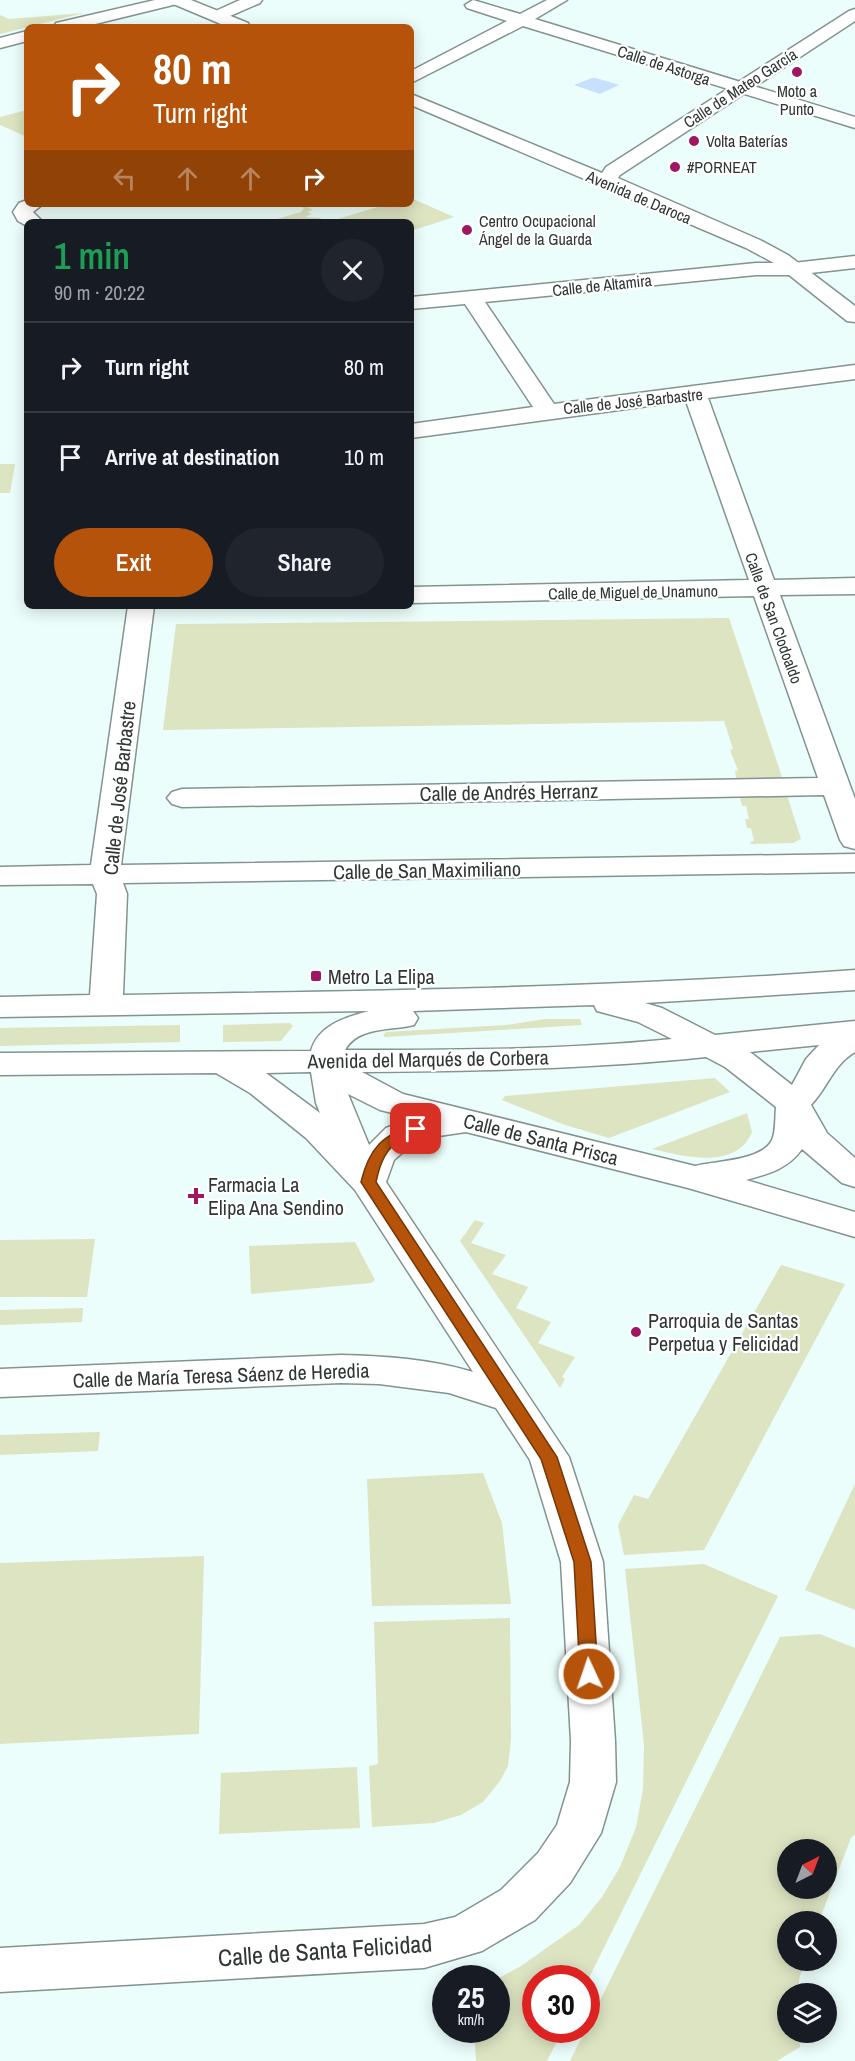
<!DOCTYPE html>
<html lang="en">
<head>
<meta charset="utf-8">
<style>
	:root { --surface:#171b24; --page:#20242c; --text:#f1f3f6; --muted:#9ea1a6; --line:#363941; --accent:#b45309 }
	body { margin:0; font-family:"Archivo Narrow",sans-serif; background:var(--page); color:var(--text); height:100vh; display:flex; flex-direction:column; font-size:22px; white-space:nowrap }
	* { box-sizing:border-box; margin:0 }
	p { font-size:20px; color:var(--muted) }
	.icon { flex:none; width:33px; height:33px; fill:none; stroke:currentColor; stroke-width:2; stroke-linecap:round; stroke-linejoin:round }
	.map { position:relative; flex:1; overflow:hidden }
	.details { position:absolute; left:24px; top:219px; width:390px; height:390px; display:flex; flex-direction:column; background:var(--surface); border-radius:9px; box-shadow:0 3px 15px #0003 }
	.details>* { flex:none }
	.top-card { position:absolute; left:24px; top:24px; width:390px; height:183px; border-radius:9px; box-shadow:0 3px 15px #0003; background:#b45309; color:#fff; overflow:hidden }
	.needle { width:39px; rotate:42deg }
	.buttons { position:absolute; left:777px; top:1839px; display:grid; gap:12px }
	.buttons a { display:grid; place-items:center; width:60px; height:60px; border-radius:50%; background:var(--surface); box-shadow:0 3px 15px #0003; font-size:30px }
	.speed { position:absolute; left:432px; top:1965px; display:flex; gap:12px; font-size:30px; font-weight:700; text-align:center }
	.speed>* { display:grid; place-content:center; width:78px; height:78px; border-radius:50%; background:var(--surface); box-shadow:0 3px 15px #0003; line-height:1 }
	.speed small { font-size:15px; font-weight:400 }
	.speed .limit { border:9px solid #d22; background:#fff; color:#111 }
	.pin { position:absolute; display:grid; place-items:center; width:51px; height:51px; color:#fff; margin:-26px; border-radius:12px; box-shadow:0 3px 9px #0006 }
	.me { position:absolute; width:66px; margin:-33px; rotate:357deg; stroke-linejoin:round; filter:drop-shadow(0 0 4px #0008) }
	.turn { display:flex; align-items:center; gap:21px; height:126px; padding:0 30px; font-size:27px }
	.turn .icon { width:78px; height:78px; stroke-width:2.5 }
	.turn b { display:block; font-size:42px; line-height:51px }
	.lanes { display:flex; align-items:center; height:57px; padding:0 30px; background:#0003; justify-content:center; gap:30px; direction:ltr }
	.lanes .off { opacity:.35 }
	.round { display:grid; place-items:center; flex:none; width:63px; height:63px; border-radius:32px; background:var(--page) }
	.headline { display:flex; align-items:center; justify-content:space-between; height:102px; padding:0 30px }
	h1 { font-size:36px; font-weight:600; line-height:45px; color:#1e9e55 }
	.cta { display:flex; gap:12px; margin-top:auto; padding:12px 30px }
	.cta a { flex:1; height:69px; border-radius:36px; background:var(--accent); color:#fff; font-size:24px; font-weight:600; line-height:69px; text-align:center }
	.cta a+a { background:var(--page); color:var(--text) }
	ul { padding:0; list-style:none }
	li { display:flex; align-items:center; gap:18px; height:90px; padding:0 30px; border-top:2px solid var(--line) }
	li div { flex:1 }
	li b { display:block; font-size:22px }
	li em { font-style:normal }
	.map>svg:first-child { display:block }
	.green { fill:#dce4c2; fill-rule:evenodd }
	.water { fill:#c6e0fe }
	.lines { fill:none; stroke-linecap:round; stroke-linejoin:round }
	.minor-casing { stroke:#829390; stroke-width:3 }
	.major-casing { stroke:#829390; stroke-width:3 }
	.minor { fill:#fff; fill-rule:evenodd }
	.major { fill:#fff; fill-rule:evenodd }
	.route { fill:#b45309; stroke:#753606; stroke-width:1.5 }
	.poi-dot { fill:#9f1663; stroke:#fff; stroke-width:2 }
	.labels { text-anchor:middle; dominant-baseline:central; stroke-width:4.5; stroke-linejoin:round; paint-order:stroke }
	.far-street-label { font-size:16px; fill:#2f3635; stroke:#fff }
	.far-poi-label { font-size:16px; fill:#2f3635; stroke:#fff; text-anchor:start }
	.street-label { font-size:20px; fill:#2f3635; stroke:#fff }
	.poi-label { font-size:20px; fill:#2f3635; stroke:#fff; text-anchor:start }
	.near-street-label { font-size:24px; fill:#2f3635; stroke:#fff }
</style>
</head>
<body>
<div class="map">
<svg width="855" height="2061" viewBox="0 0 855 2061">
	<rect width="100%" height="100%" fill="#ecfefb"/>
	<g class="green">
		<polygon points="84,13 0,34 0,15 9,19"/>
		<polygon points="27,110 27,137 0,125 0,117"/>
		<polygon points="411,198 454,217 411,231 411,222 331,221 388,204 411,204"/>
		<polygon points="305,206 313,210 307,212 312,214 305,217 321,218 318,222 270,221 301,212 304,208 302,207"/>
		<polygon points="0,464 15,464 10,493 0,493"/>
		<polygon points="729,618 784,783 737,783 735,771 738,770 730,750 733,749 724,721 163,730 176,624"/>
		<polygon points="739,792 786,792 801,839 793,843 751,844 750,842 754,841 751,828 747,828 745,819 749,819 746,806 742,806"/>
		<polygon points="545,1019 580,1019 582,1025 385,1037 383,1035 386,1032 506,1025"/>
		<polygon points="290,1023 293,1026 281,1041 223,1042 223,1025"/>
		<polygon points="180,1025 180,1042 0,1046 0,1028"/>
		<polygon points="715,1078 730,1092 609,1138 565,1125 502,1100 505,1096"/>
		<path d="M747,1113L752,1132C736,1171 683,1156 652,1149Z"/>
		<polygon points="475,1220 484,1223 471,1243 506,1255 492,1274 528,1287 516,1308 551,1322 538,1343 575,1357 562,1377 565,1379 560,1388 460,1241"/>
		<polygon points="95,1239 87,1297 0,1297 0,1240"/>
		<polygon points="355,1242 375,1280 371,1283 251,1294 249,1246"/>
		<polygon points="781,1265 845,1284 704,1550 624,1555 618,1525 634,1495 648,1499"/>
		<polygon points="83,1308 82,1322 0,1325 0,1310"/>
		<polygon points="100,1432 98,1451 0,1455 0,1435"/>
		<polygon points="483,1473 502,1523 511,1604 372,1606 367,1479"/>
		<polygon points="855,1484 855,1610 805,1590"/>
		<polygon points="204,1556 199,1734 0,1744 0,1563"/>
		<polygon points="704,1564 778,1596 587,1982 586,1978 536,1978 536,2030 563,2030 547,2061 476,2061 474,2030 496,2030 497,1979 521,1966 579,1925 602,1897 620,1867 636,1827 643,1789 644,1745 625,1569"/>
		<polygon points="510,1618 511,1740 508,1766 500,1781 483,1802 461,1815 434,1823 372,1827 369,1766 378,1764 374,1622"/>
		<path d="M820,1634L855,1648V1834L851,1838L819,1921L788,1922V1960L804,1961L799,1980V1993L788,1994V2032L800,2033V2047L777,2061H570L780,1637ZM788,1850H826V1888H788Z"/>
		<polygon points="357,1767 360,1828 219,1834 221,1773"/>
	</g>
	<polygon class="water" points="592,78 596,78 619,85 600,94 574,85"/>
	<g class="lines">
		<g class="minor-casing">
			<g id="minor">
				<polygon points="155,0 183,0 181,3 83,27 54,27 56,23"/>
				<polygon points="240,0 262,0 260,3 223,19 211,19 209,16 211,13"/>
				<polygon points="473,0 520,14 547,0 567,0 535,19 855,117 855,128 523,26 411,83 411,71 507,21 467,8 465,5"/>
				<polygon points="27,31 27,41 0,48 0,38"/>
				<polygon points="27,200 27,204 43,204 33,212 43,222 27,222 27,226 18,221 13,212 19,203"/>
				<polygon points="855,256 855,268 793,275 756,275 485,302 554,404 855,365 855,379 708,398 774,580 855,578 855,594 780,595 855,799 855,849 844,846 840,840 824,795 182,807 172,804 167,798 172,792 182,789 818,778 754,596 411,603 411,587 749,580 686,401 411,438 411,424 533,407 465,304 411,309 411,297 756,263 793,263"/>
				<path d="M128,606H154L121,865L855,854V872L123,883L127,894L123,995C367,991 611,988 855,970V990L645,1003L662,1008L715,1035L855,1021V1052C833,1065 828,1087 811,1105L827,1133L855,1158V1187L842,1183L802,1149C788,1169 768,1174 746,1180L855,1212V1237L688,1188L466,1132L425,1138L411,1145L394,1160L386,1182L569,1457L603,1562L615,1741L616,1782L601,1833L570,1883L535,1920L482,1951L424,1968L0,1992V1948L424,1924L455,1917L501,1890L538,1853L557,1825L570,1782L571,1741L561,1562L530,1460L496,1408L449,1393L379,1384L341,1383L0,1397V1369L341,1355C385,1356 430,1359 473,1372L355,1190L306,1138L250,1093L216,1073L0,1075V1053L311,1051C318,1025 346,1017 369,1011L0,1017V997L90,995L97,894L93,884L0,885V867L91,865ZM594,1005L597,1011L638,1022L672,1039C563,1050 454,1050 345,1050C358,1026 391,1031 414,1025L418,1018L413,1011ZM819,1045L806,1059L792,1085L750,1052ZM706,1057L725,1067L776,1107C775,1117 776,1131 772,1140C762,1161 714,1161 695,1166L403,1094L362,1072C477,1071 592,1069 706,1057ZM311,1072L316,1103L320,1113L266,1073ZM348,1094L380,1110L413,1118L386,1128L369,1145Z"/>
			</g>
		</g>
		<g class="major-casing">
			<g id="major">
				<polygon points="169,0 191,0 248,23 250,27 228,27 171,3"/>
				<polygon points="855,9 855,21 620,175 618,178 760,240 788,255 855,306 855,322 847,321 774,263 746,248 411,105 411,94 602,173 606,167 849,11"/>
			</g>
		</g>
		<use href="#minor" class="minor"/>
		<use href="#major" class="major"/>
	</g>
	<path class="route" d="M416,1125L421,1126L423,1129C418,1135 412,1135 405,1138C386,1146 380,1163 376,1182L557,1457L591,1562L598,1674L595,1679L589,1682L582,1679L580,1674L574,1562L541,1459L361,1182C369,1149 382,1134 416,1125Z"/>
	<g class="poi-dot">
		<circle cx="797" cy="72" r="6"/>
		<circle cx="694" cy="141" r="6"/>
		<circle cx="675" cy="167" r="6"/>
		<circle cx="467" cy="230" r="6"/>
		<rect x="310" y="970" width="12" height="12" rx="3"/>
		<path d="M193 1187h6v6h6v6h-6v6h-6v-6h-6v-6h6z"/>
		<circle cx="636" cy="1332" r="6"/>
	</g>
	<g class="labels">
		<g class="far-street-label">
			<text transform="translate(664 65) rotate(18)">Calle de Astorga</text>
			<text transform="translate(740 88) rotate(-33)">Calle de Mateo García</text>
			<text transform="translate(639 197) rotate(23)">Avenida de Daroca</text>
			<text transform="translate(602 285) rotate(-6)">Calle de Altamira</text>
			<text transform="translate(633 401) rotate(-6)">Calle de José Barbastre</text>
			<text transform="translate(633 592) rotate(-1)">Calle de Miguel de Unamuno</text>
			<text transform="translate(774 618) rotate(70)">Calle de San Clodoaldo</text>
		</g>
		<g class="far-poi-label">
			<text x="797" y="91" text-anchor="middle">Moto a<tspan x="797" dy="18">Punto</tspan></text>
			<text x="706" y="141">Volta Baterías</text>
			<text x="687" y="167">#PORNEAT</text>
			<text x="479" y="221">Centro Ocupacional<tspan x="479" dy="18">Ángel de la Guarda</tspan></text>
		</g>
		<g class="street-label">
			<text transform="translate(119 788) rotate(-84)">Calle de José Barbastre</text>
			<text transform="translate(509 792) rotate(-1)">Calle de Andrés Herranz</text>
			<text transform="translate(427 870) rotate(-1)">Calle de San Maximiliano</text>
			<text transform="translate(428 1059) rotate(-1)">Avenida del Marqués de Corbera</text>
			<text transform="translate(541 1139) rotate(14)">Calle de Santa Prisca</text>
			<text transform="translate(221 1375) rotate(-2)">Calle de María Teresa Sáenz de Heredia</text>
		</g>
		<g class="poi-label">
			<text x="328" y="976">Metro La Elipa</text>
			<text x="208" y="1184">Farmacia La<tspan x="208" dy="23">Elipa Ana Sendino</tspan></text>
			<text x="648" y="1320">Parroquia de Santas<tspan x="648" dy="23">Perpetua y Felicidad</tspan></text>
		</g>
		<g class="near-street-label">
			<text transform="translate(325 1950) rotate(-4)">Calle de Santa Felicidad</text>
		</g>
	</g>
</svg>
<div class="buttons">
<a><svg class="needle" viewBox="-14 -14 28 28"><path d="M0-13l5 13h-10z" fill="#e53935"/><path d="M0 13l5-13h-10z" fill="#9ea1a6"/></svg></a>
<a><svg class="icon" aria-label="search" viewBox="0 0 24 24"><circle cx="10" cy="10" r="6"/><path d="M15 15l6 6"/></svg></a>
<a><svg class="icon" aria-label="layers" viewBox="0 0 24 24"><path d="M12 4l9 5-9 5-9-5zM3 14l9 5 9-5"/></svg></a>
</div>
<div class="speed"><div>25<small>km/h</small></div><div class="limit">30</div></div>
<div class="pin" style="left:416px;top:1129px;background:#d93025"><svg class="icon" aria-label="arrive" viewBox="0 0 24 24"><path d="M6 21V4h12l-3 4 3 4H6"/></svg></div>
<svg class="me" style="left:589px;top:1674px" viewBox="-20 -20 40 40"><circle r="17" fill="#b45309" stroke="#fff" stroke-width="3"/><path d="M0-11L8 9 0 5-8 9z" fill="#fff"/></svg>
<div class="top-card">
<div class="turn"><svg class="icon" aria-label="right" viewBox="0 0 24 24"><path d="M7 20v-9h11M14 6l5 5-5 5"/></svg><div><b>80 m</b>Turn right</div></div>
<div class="lanes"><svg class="icon off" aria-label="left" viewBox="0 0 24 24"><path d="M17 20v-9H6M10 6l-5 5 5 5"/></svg><svg class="icon off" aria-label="ahead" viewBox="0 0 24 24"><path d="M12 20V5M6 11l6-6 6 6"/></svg><svg class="icon off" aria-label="ahead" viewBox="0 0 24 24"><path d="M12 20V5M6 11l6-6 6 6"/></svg><svg class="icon" aria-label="right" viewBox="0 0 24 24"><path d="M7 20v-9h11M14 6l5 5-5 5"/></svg></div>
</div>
<section class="details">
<div class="headline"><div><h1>1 min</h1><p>90 m · 20:22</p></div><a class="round"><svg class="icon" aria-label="close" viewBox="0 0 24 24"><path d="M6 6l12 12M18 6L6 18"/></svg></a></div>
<ul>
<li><svg class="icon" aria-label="right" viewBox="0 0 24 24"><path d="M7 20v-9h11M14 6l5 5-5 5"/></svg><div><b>Turn right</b></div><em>80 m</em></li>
<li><svg class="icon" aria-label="arrive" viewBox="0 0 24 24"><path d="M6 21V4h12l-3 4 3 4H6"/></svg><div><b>Arrive at destination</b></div><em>10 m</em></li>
</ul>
<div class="cta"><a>Exit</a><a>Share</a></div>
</section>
</div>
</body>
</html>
